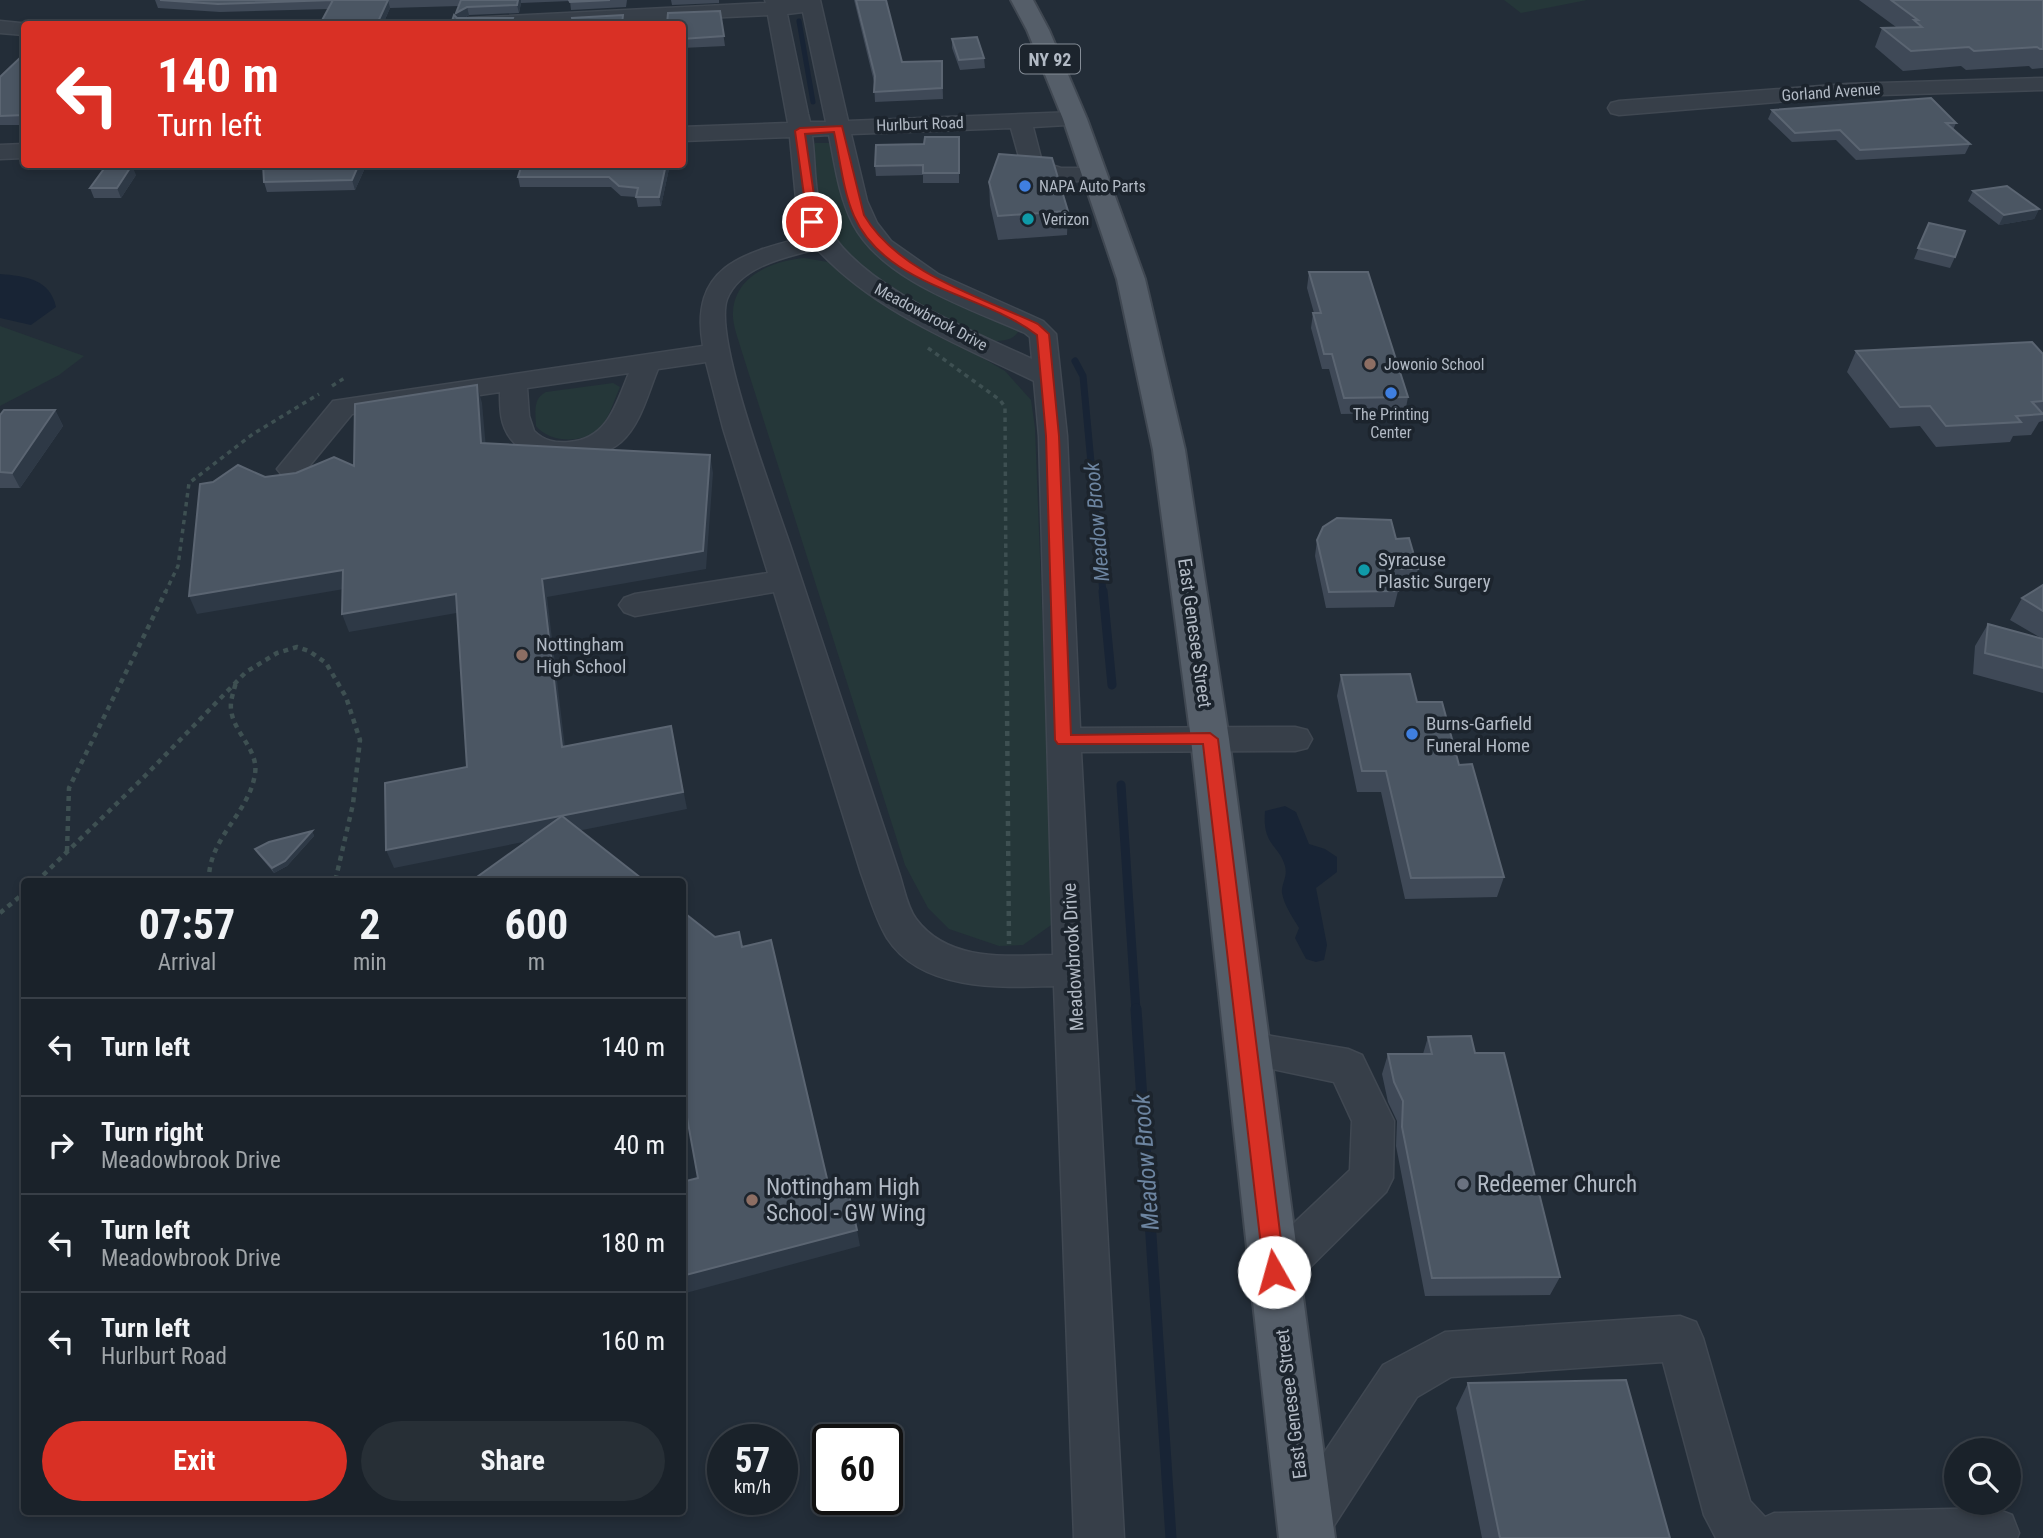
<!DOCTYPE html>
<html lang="en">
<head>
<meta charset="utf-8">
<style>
	:root { --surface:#1a222a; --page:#272f36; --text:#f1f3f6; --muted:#9fa4a8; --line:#383f47; --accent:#d93025 }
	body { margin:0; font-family:"Roboto Condensed",sans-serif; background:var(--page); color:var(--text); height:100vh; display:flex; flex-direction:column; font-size:26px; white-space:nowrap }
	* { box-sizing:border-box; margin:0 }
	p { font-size:23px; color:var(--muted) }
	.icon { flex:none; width:38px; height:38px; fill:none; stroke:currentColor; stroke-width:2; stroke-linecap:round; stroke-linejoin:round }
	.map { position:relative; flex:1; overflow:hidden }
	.side { position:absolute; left:21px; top:878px; width:665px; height:637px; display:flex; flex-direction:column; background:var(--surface); border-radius:7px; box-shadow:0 4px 10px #0003,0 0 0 2px var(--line) }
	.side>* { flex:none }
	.guide { position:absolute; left:21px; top:21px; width:665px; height:147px; border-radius:7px; box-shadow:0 4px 10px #0003,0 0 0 2px var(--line); background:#d93025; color:#fff; overflow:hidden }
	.tools { position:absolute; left:1944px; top:1438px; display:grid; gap:14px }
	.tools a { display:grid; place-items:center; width:77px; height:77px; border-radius:50%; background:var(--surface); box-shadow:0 4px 10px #0003,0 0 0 2px var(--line); font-size:35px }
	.speed { position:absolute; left:707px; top:1424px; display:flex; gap:14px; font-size:35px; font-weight:700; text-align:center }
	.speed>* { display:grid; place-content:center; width:91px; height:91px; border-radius:50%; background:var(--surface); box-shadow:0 4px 10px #0003,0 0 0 2px var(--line); line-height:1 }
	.speed small { font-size:18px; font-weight:400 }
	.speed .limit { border:4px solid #111; border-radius:10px; background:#fff; color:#111 }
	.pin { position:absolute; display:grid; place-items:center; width:60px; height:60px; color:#fff; margin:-30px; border:4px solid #fff; border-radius:50%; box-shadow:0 2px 7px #0007 }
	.me { position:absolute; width:77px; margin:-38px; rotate:353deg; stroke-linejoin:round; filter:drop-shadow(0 0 5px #0008) }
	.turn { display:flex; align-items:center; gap:24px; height:147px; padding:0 21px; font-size:32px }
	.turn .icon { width:91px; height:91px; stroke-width:2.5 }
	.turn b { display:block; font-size:49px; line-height:60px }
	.eta { display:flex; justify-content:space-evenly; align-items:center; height:119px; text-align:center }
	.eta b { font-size:42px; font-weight:700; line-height:49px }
	.primary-button { display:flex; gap:14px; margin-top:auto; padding:14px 21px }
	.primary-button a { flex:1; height:80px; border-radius:42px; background:var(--accent); color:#fff; font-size:28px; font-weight:700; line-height:80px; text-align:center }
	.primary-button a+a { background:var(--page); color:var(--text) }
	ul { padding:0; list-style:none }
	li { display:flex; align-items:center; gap:21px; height:98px; padding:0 21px; border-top:2px solid var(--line) }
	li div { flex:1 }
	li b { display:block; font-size:26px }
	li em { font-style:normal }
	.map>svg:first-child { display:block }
	.green { fill:#253739 }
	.water { fill:#182435 }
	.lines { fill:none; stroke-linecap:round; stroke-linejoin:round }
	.stream-far3 { stroke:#182435; stroke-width:5 }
	.stream-far2 { stroke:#182435; stroke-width:7 }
	.stream-far1 { stroke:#182435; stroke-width:9 }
	.stream { stroke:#182435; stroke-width:11 }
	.minor-casing { stroke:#404852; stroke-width:3 }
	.major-casing { stroke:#404852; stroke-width:4 }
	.path-far1 { stroke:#3e5052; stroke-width:3.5; stroke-dasharray:4.5 4.5; stroke-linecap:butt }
	.path { stroke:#3e5052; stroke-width:4.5; stroke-dasharray:5 5; stroke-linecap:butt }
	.minor { fill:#373f49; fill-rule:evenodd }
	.major { fill:#555e69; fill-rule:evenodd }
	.wall { fill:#3f4957 }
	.shaded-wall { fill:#2e3946 }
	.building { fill:#4b5663; stroke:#5b6572; stroke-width:2 }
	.route { fill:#d93025; stroke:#8d1f18; stroke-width:2 }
	.shop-dot { fill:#3f7fe0; stroke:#1c242d; stroke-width:2.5 }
	.culture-dot { fill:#0f9aa8; stroke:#1c242d; stroke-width:2.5 }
	.education-dot { fill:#8d6e63; stroke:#1c242d; stroke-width:2.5 }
	.worship-dot { fill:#6b7280; stroke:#1c242d; stroke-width:2.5 }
	.labels { text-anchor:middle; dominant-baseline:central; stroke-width:7; stroke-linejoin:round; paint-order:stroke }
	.far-street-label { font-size:16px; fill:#b2bac5; stroke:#1c242d }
	.far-poi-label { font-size:16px; fill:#b2bac5; stroke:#1c242d; text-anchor:start }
	.shield { fill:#1c242d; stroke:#858d97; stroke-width:2 }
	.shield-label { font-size:18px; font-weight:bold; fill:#b2bac5 }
	.poi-label { font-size:19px; fill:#b2bac5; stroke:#1c242d; text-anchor:start }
	.street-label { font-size:19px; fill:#b2bac5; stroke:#1c242d }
	.water-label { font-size:21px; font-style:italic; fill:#6d85a1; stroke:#1c242d }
	.near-poi-label { font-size:23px; fill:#b2bac5; stroke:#1c242d; text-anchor:start }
	.near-water-label { font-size:24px; font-style:italic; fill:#6d85a1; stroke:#1c242d }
</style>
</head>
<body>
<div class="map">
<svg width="2043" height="1538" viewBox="0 0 2043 1538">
	<rect width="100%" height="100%" fill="#232d38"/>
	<g class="green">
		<polygon points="1504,0 1587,0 1521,13"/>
		<path d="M815,143H831L852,216L1019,330C1015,340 1003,341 994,341C942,316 859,286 830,232C817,207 816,176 811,149Z"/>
		<path d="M804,258L828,262L869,292L1005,371L1031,400L1035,428L1054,923L1023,945L999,946L949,929L928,908L905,865L741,349C738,338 732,324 733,312C735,275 773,261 804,258Z"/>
		<polygon points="0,326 84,356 59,375 0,406"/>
		<path d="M613,383L620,387C615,398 611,412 604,423C590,444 552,445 536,426C536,413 532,399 546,392Z"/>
	</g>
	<g class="water">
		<path d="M0,274C25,276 50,279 56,307L31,325L0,318Z"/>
		<path d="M1285,806L1296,812L1309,844L1325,849L1337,857V872L1316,888L1327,945L1324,960L1316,962L1306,959L1295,938L1299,928C1293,918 1284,905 1282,893C1281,884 1288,877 1285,866C1279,844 1262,846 1265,811Z"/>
	</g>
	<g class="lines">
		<polyline class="stream-far3" points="799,21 813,102"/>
		<polyline class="stream-far2" points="1075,361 1083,376 1103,593"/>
		<g class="stream-far1">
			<polyline points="1103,591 1112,685"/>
			<polyline points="1121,785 1136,1011"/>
		</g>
		<polyline class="stream" points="1136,1009 1171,1538"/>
		<g class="minor-casing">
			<g id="minor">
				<path d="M765,0H820L848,121L1075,112L1083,114L1086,119L1083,124L1033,127L1042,162L1061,168H1101L1105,173L1101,178C1073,185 1050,180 1023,171L1011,128L851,134L867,201L877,223L891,241L938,274L1043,321L1056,334L1067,436L1080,728L1295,727L1307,730L1312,739L1307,748L1295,751L1081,752L1124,1538H1074L1054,986C999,988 921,991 887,938C875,918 869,895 861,873L774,592L635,616L624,612L619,605L624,598L635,594L768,573L723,428L706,362L658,369C648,393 641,424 621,442C596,464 532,467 511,439C500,425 500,409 500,392L352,414L302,475L292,478L282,475L277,469L333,401L703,346C689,265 744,253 809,236L797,209L790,137L682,141V127L788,123L768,15L576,24H459L462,20L469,18L766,3ZM803,12L826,122H810L808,114L787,14ZM829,135C835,165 839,197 853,224C883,281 969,308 1025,333L1030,337L1032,359C972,331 853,284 825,221C813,195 816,163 812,136ZM817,249C875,312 958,344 1034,381L1039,436L1053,955C1006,956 948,962 916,919C907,907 904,888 899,873C864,769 830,664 795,560C780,512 712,340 727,299C740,266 786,257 817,249ZM629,373C616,404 608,439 569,442C555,443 544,441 534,431L529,416L527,388Z"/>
				<polygon points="0,21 30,24 24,24 24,35 0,33"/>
				<polygon points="2043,78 2043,90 1848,96 1619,115 1611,113 1608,108 1611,103 1619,101 1848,84"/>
				<polygon points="24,144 24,158 0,159 0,145"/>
				<polygon points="1248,1032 1348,1049 1362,1055 1394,1121 1393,1178 1386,1192 1290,1287 1274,1293 1258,1287 1251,1272 1258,1257 1350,1170 1352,1121 1334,1082 1234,1061 1228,1049 1234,1037"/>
				<polygon points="1680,1316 1696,1322 1703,1338 1750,1501 1765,1517 1774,1513 1994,1508 2012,1515 2019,1533 2017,1538 1716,1538 1704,1515 1663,1362 1451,1377 1417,1397 1326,1538 1285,1538 1280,1526 1287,1508 1383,1365 1445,1332"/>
			</g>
		</g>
		<g class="major-casing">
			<polygon id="major" points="1011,0 1033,0 1049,30 1087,119 1145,279 1185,450 1229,739 1335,1538 1279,1538 1191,739 1153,450 1117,279 1063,119 1027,30"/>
		</g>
		<g class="path-far1">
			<polyline points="928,348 1000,400 1005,407 1006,593"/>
			<polyline points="332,386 346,377"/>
			<polyline points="165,593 178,566 189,483 253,434 319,394"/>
		</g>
		<g class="path">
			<polyline points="1006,591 1009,944"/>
			<polyline points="67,851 69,788 166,591"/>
			<polyline points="36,882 143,778 246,672 277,653 297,647 309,651 326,663 346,697 360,740 353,804 335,882"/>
			<path d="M209,882C207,839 249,814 255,774C259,749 233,733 231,709C230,700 234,691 236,682"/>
			<polyline points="0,913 24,893"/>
		</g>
		<use href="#minor" class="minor"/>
		<use href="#major" class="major"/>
	</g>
	<g class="wall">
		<polygon points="155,0 627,0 626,7 571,10 570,1 521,3 519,13 469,15 465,18 513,18 515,24 451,24 457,17 456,13 459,6 390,8 383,24 320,24 328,9 220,12 158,8"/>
		<polygon points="671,0 719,0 719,3 672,5"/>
		<polygon points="854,0 886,0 902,62 942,61 943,99 875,102 874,82"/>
		<polygon points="1859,0 2043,0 2043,68 2032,69 2029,66 1966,70 1961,66 1903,71 1875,47 1882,28 1896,27"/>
		<polygon points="720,11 725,46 682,48 682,24"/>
		<polygon points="952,39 984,58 985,68 960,70 952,48"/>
		<polygon points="24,54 24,125 0,125 0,77"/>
		<polygon points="1772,110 1956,123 1953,130 1970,144 1965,154 1856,160 1836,140 1792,142 1768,119"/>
		<polygon points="959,137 959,183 923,183 923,175 876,176 875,166 924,144"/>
		<polygon points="670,164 661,206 638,207 636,197 621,196 611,187 520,187 518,177"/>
		<polygon points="365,168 355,190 267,192 264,182"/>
		<polygon points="136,175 121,198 94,198 90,188"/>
		<polygon points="989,182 1068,211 1067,235 998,240 990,205"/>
		<polygon points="1973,191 2039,209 2034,219 1999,225 1968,201"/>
		<polygon points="1929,223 1955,257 1950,268 1914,259"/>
		<polygon points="1309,272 1408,397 1405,413 1341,414 1329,369 1322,369 1311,328 1313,313 1314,313 1307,288"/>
		<polygon points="1856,351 2043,354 2043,421 2039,422 2031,435 2013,436 2010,442 1936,447 1920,426 1890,428 1847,372"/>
		<polygon points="55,410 63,426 20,488 0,488 0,415"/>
		<polygon points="1396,539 1418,569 1414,585 1396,585 1398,591 1394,607 1326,608 1315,556 1317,540"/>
		<polygon points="2043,585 2043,693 1973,674 1975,646 1988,624 2041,638 2010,620 2022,598"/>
		<polygon points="1341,675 1417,702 1459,765 1504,877 1497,897 1405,899 1381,792 1357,792 1337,696"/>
		<polygon points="312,831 314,836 287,866 274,873 258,854 255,849"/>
		<polygon points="1428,1037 1475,1053 1560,1277 1550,1295 1425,1296 1396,1146 1397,1121 1388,1102 1382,1074 1388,1054 1423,1054"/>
		<polygon points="1468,1383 1670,1538 1482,1538 1456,1408"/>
	</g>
	<g class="shaded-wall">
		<polygon points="388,0 390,8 383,24 377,24"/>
		<polygon points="518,0 521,0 521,3 519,13 517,5"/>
		<polygon points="467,7 469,15 458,22 456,13"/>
		<polygon points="359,164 364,164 365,168 355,190 352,180"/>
		<polygon points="666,164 670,164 661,206 659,197"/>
		<polygon points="132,165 136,175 121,198 117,188"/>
		<polygon points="2039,209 2034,219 1999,225 2004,215"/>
		<polygon points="477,385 482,403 487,460 481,443"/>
		<polygon points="55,410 63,426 20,488 12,473"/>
		<polygon points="710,455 713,473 706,569 547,597 567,764 562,747 542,579"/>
		<polygon points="343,570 350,588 197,614 189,596"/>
		<polygon points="456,594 462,612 349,632 342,614"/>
		<polygon points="671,726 687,809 394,868 386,850"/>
		<polygon points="312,831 314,836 287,866 274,873 272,868"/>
		<polygon points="857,1230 860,1246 682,1294 682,1276"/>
	</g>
	<g class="building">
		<polygon points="160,0 388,0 377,24 320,24 333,0 218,4"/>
		<polygon points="461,0 518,0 517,5 467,7 456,13"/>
		<polygon points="569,0 610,0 570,2"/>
		<polygon points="856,0 886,0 902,62 942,61 942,88 874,92 875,76"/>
		<polygon points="1891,0 2043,0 2043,49 2040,49 2037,47 1974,51 1969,47 1911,51 1882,28 1922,27 1914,20 1918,20"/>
		<polygon points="720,11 724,36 682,39 682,24 667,24 668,13"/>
		<polygon points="454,15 457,18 513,18 511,24 451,24"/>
		<polygon points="623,15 622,24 573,24 572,18"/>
		<polygon points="977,37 984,58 959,60 952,39"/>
		<polygon points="24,54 24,115 0,116 0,77"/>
		<polygon points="1931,98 1956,123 1946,123 1970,144 1860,150 1840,130 1795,133 1772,110"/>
		<polygon points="925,137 959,137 959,173 923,173 923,165 875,166 876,145 924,144"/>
		<polygon points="999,154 1052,158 1068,211 998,216 989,182"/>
		<polygon points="263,164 359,164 352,180 264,182"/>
		<polygon points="522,164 666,164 659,197 636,197 638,188 619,186 609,177 518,177"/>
		<polygon points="132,165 117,188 90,188 106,166"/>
		<polygon points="2007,186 2039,209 2004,215 1973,191"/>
		<polygon points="1929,223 1965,231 1955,257 1918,248"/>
		<polygon points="1309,272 1368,272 1408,397 1344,398 1332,354 1324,354 1321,342 1313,313 1321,313"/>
		<polygon points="2032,342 2043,354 2043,401 2032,402 2043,414 2016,416 2021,422 1946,426 1930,406 1900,407 1856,351"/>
		<polygon points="477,385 481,443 710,455 703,551 542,579 562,747 671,726 683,792 386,850 385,783 467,767 456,594 342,614 343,570 189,596 200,484 213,482 238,465 265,477 296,473 334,457 354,466 355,404"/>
		<polygon points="4,410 55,410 12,473 0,472 0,415"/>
		<polygon points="1337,518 1391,520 1396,539 1409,538 1418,569 1392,569 1398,591 1329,592 1317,540 1323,527"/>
		<polygon points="2043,585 2043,611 2022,598"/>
		<polygon points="1988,624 2043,639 2043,668 1985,653"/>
		<polygon points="1410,674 1417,702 1442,702 1459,765 1472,764 1504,877 1411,878 1386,771 1362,771 1341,675"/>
		<polygon points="562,816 646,882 470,882"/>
		<polygon points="312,831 285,861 272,868 255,849 269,842"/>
		<polygon points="682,911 715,937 739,932 742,947 771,940 829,1187 846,1182 857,1230 682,1276 682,1182 698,1178 682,1090"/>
		<polygon points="1471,1036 1475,1053 1504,1053 1560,1277 1432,1278 1402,1127 1403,1101 1394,1082 1388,1054 1432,1054 1428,1037"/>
		<polygon points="1626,1380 1670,1538 1500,1538 1468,1383"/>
	</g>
	<path class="route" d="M842,126L864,215C898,273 980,297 1038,324L1049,334L1059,436L1071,735L1210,733L1218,739L1285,1272L1282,1279L1274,1281L1267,1279L1264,1272L1203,744H1058L1055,740L1046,436L1037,335C983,293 885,287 854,216C843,191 840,159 834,132L805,134L818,222L808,224L795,131L800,128Z"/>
	<g class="shop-dot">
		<circle cx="1025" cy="186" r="7"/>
		<circle cx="1391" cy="393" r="7"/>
		<circle cx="1412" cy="734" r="7"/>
	</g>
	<g class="culture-dot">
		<circle cx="1028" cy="219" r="7"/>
		<circle cx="1364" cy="570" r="7"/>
	</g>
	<g class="education-dot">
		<circle cx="1370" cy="364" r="7"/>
		<circle cx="522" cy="655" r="7"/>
		<circle cx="752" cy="1200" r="7"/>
	</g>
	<circle class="worship-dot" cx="1463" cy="1184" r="7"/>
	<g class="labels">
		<g class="far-street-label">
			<text transform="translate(1831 92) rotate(-4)">Gorland Avenue</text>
			<text transform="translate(920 124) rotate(-2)">Hurlburt Road</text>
			<text transform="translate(931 317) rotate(28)">Meadowbrook Drive</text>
		</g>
		<g class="far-poi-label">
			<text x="1039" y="186">NAPA Auto Parts</text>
			<text x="1042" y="219">Verizon</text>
			<text x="1384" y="364">Jowonio School</text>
			<text x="1391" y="414" text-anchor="middle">The Printing<tspan x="1391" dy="18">Center</tspan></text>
		</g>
		<rect class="shield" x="1020" y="44.5" width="60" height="29" rx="5"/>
		<g class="shield-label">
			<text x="1050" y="59">NY 92</text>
		</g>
		<g class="poi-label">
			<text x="1378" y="559">Syracuse<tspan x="1378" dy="22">Plastic Surgery</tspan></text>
			<text x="536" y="644">Nottingham<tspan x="536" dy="22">High School</tspan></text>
			<text x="1426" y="723">Burns-Garfield<tspan x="1426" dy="22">Funeral Home</tspan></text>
		</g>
		<g class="street-label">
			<text transform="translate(1195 633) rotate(82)">East Genesee Street</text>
			<text transform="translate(1073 957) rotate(-93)">Meadowbrook Drive</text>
			<text transform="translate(1291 1404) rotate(-97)">East Genesee Street</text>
		</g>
		<g class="water-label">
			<text transform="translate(1097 522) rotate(-95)">Meadow Brook</text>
		</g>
		<g class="near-poi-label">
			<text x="1477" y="1184">Redeemer Church</text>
			<text x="766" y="1187">Nottingham High<tspan x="766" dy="26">School - GW Wing</tspan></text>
		</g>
		<g class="near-water-label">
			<text transform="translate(1146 1162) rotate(-94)">Meadow Brook</text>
		</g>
	</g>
</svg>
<div class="tools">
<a><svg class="icon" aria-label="search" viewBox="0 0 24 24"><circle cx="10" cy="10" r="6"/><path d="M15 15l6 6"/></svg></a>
</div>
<div class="speed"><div>57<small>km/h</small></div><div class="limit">60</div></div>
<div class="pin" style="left:812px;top:222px;background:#d93025"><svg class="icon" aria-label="arrive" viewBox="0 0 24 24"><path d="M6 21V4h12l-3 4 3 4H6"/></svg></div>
<svg class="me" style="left:1274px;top:1272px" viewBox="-20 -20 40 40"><circle r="19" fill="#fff"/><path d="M0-13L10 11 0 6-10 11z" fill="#d93025"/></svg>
<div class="guide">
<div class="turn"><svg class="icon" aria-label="left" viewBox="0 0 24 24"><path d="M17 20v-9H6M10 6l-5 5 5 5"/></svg><div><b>140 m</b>Turn left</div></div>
</div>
<section class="side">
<div class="eta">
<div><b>07:57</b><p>Arrival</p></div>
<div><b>2</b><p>min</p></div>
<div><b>600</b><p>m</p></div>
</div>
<ul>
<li><svg class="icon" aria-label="left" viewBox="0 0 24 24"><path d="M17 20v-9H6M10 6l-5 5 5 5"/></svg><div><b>Turn left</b></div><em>140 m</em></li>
<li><svg class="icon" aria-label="right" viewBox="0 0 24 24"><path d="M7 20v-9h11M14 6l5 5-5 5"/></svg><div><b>Turn right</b><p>Meadowbrook Drive</p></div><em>40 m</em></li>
<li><svg class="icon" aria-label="left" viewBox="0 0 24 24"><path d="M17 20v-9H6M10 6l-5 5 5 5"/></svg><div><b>Turn left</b><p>Meadowbrook Drive</p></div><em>180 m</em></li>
<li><svg class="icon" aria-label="left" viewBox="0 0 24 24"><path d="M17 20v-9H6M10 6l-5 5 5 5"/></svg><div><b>Turn left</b><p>Hurlburt Road</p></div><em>160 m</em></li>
</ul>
<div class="primary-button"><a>Exit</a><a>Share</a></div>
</section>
</div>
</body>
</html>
